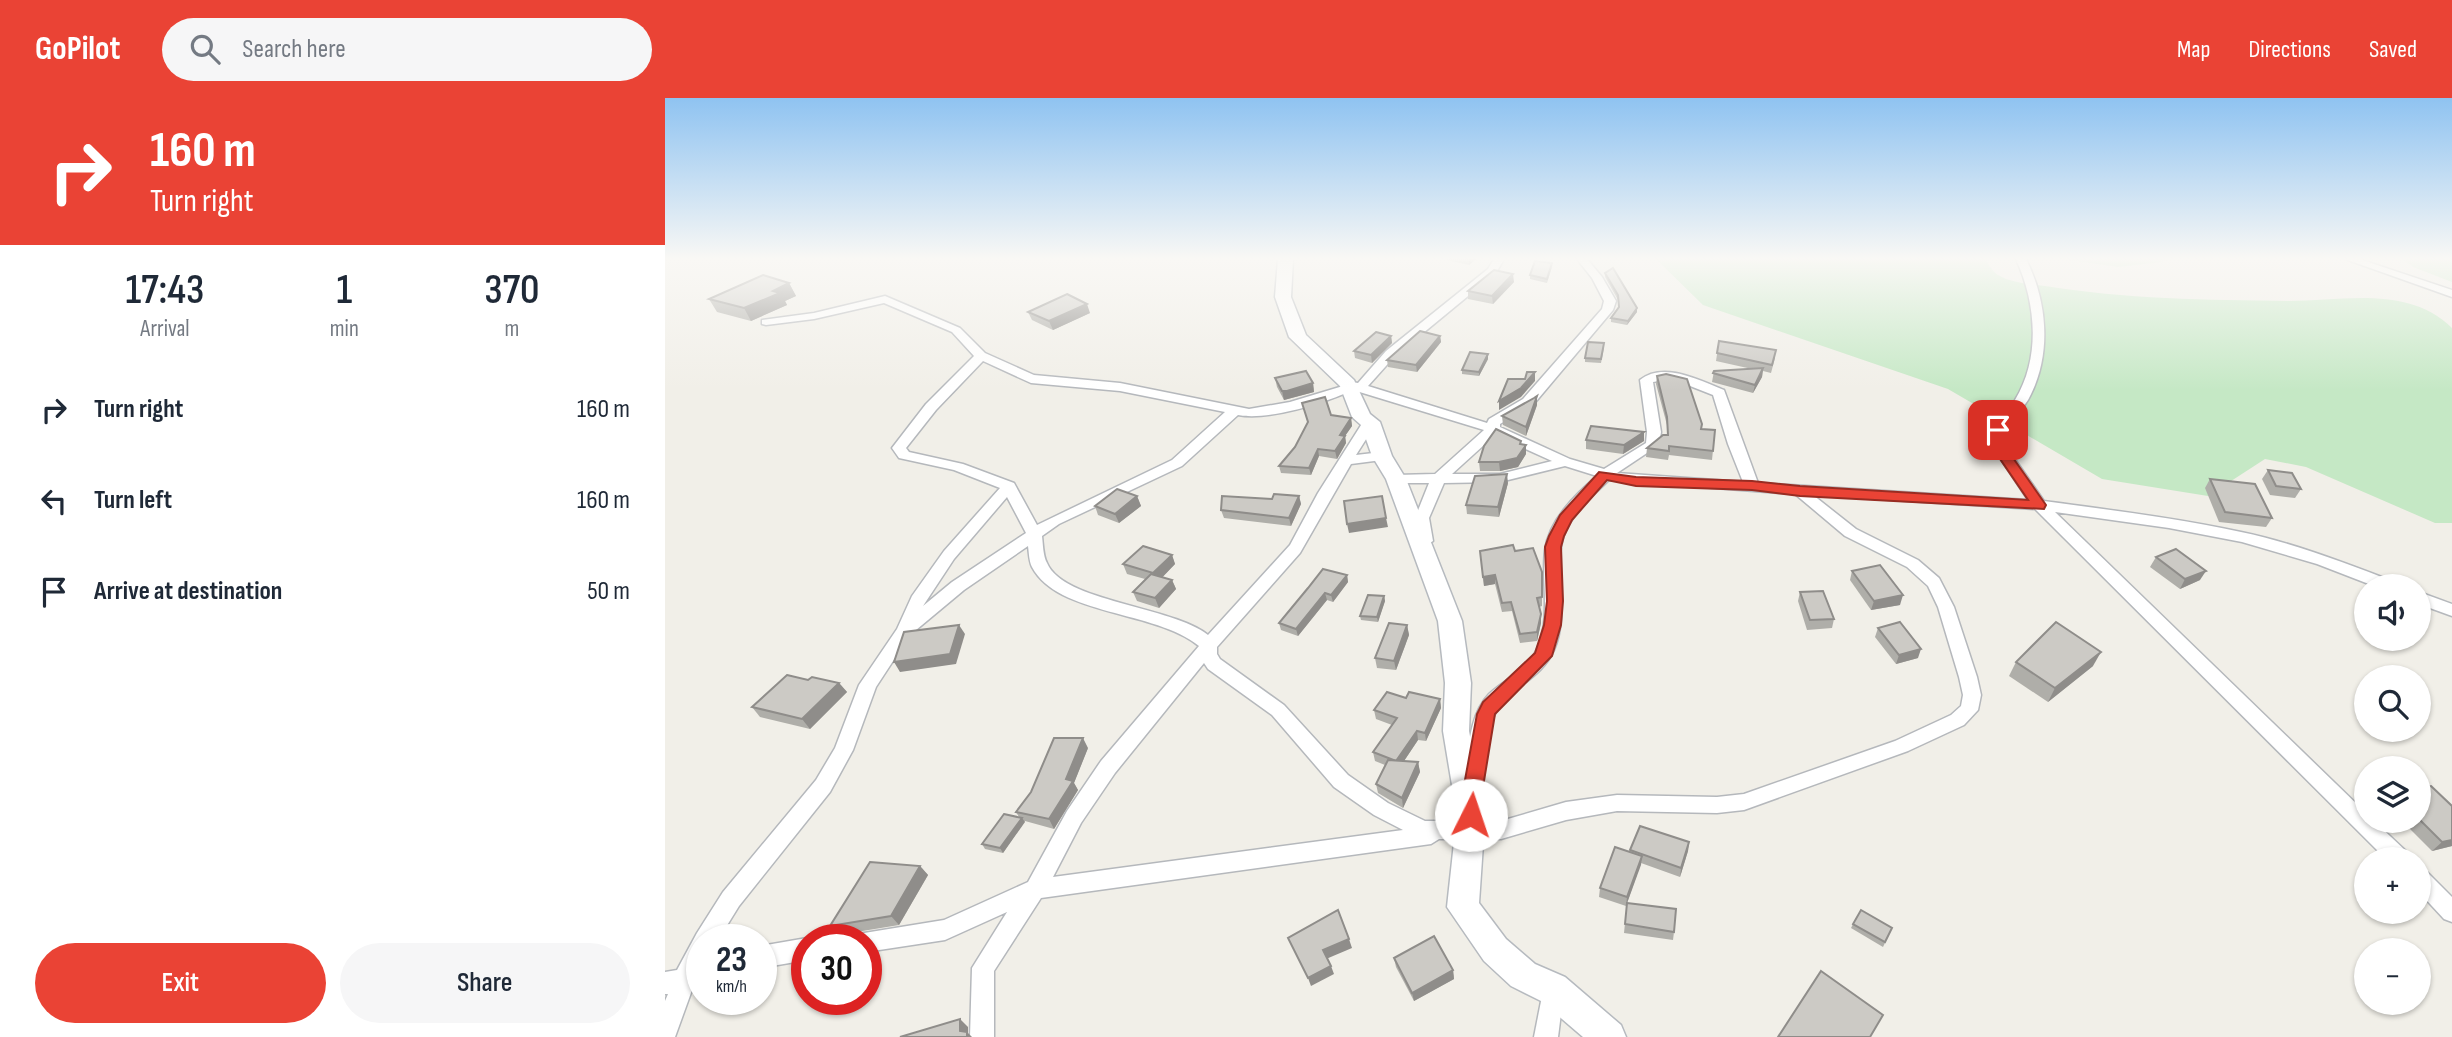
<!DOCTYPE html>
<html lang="en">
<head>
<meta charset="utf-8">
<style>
	:root { --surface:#fff; --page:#f6f6f7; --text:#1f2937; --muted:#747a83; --accent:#ea4335 }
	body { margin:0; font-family:"Sofia Sans Condensed",sans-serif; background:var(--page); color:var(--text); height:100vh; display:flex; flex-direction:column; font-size:26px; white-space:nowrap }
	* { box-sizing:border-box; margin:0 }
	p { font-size:23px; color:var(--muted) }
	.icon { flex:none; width:38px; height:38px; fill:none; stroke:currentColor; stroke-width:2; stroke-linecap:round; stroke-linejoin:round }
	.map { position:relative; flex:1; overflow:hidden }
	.sheet { display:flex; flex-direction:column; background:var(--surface); width:665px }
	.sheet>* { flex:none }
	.hud { background:#ea4335; color:#fff; overflow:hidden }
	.controls { position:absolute; left:1689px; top:476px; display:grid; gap:14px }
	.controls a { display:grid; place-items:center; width:77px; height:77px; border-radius:50%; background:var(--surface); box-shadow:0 2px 5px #0004; font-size:35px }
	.speed { position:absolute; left:21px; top:826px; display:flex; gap:14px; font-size:35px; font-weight:700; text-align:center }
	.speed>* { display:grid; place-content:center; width:91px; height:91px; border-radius:50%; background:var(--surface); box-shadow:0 2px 5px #0004; line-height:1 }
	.speed small { font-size:18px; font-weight:400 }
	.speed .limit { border:10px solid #d22; background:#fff; color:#111 }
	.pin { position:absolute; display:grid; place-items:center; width:60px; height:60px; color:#fff; margin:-30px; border-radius:14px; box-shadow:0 4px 10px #0006 }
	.me { position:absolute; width:77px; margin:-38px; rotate:4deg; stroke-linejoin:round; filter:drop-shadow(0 0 5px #0008) }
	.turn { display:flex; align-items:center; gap:24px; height:147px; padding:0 35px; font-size:32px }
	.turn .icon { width:91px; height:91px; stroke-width:2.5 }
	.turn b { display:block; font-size:49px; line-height:60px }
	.eta { display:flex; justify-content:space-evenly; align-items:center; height:119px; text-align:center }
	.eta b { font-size:42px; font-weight:600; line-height:49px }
	.cta { display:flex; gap:14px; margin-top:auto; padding:14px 35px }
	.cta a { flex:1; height:80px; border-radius:42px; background:var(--accent); color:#fff; font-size:28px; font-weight:600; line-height:80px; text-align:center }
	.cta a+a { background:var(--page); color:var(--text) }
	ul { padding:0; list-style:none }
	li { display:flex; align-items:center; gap:21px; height:91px; padding:0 35px }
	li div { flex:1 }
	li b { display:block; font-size:26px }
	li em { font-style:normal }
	header { display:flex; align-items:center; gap:42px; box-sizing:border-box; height:98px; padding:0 35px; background:var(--accent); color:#fff }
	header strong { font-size:33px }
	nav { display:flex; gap:38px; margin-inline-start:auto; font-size:24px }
	.search { width:490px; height:63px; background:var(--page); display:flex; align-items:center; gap:18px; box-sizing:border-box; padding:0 24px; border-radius:38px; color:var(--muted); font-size:26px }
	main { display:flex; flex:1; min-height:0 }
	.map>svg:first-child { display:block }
	.green { fill:#c5e8c5 }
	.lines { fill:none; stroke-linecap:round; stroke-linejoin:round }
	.minor-casing { stroke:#b5b8bc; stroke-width:3 }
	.secondary-casing { stroke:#b6babf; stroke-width:3 }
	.minor { fill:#fff; fill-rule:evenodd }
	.secondary { fill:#fff; fill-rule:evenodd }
	.wall { fill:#afaea9 }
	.shaded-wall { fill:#8f8d8a }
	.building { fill:#cccac5; stroke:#8f8d8a; stroke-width:2 }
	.route { fill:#ea4335; stroke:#982c22; stroke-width:2 }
</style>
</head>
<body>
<header>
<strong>GoPilot</strong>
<div class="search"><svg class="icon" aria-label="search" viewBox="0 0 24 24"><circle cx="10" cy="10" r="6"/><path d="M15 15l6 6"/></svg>Search here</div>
<nav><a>Map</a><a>Directions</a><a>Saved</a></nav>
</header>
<main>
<section class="sheet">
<div class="hud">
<div class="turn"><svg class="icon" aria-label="right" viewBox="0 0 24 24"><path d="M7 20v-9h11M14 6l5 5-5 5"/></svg><div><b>160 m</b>Turn right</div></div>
</div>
<div class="eta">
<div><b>17:43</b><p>Arrival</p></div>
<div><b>1</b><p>min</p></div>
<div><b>370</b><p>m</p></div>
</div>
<ul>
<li><svg class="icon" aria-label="right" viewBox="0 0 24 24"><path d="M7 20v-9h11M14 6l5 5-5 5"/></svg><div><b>Turn right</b></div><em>160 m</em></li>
<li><svg class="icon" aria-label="left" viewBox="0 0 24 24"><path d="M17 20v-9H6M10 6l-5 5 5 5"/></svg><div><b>Turn left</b></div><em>160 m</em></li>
<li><svg class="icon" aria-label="arrive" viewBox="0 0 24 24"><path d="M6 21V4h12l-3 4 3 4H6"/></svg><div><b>Arrive at destination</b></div><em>50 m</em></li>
</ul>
<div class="cta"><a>Exit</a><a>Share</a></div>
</section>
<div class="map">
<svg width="1787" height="939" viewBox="0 0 1787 939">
	<rect width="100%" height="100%" fill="#f1efe8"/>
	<g class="green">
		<path d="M991,161H1321C1323,166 1328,174 1333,177C1346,185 1365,186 1380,188C1460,201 1543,202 1624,203C1678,203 1743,187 1787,230V425H1770L1641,369L1600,361L1543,398L1437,381L1283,291L1038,207Z"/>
		<polygon points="1398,161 1501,161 1497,164 1453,169"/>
		<polygon points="1738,161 1787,161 1787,184 1748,169"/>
	</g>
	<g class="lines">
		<g class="minor-casing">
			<g id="minor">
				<path d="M829,161H839L831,175L729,259L703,288L822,325L824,321L858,301L937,211L939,203L927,180L912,161H922L937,179L951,203L948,212L868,307L835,326V329L905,361L939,371L981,345L982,334L975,282C998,263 1034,282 1059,292L1093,385L1363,402L1331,354L1326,332C1334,322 1343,313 1350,302C1376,259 1371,205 1351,161H1361C1383,205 1387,258 1363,302C1356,313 1347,322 1340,332L1345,354L1379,403C1445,412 1511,420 1576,434C1629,445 1680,465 1730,484L1732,488H1709L1652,466L1577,444L1504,430L1390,414L1701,715V723H1709L1742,754L1745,761H1721L1370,411L1148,397L1191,431L1253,462L1274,480L1289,509L1312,579L1316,597L1313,612L1299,627L1243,653L1079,712L1052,715L952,713L901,722L836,741H774L766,746L376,800L329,873V939H305L307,870L342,814L280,842L201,854V842H191L193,836L279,822L363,784L402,713L436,663L534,548C490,512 393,518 367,469C364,463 364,455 363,448L299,492L245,537L211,589L188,652L165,694L74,808L53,842H37V889L27,892L10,939H0V903L3,896H0V874L12,872L32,835L58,794L151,682L170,650L194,587L232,531L247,498L279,453L335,390L289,372L234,360L227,350L261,306L309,258L287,234L219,205L149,221L101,227L97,226V222L149,215L220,198L295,230L320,255L369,277L455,285L584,311L625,304L678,288L679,283L693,285L721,253L823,171ZM318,263L366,285L455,293L560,314L507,362L372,427L349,385L298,366L244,354L241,350L271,312ZM1000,282L1015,284L1048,297L1063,346L1078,384L952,375L994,347L996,334L988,284ZM688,292L819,332L770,376L731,377L724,381L731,385H764L750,420L755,447L760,448L768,443L764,420L779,385L835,384L900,368L932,378C910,397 884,422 880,452C876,486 887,520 871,553C862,572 839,582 824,596C803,618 804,655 799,683L795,691L798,697L805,699L812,697C825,671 818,637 831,614C844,589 876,582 889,552C905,514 888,476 898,440C905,417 927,398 944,382L1130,396L1180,438L1242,469L1263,488L1273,509L1294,579L1298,597L1296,608L1286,617L1230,643L1079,696L1052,699L952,697L901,704L836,723H760L723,705L683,677L619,607L555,561L552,556V549L635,455L686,366L717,362L724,358L717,354L691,357L712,324L710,321H700L698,324L653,395L625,447L543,537C507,508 398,504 382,465C378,458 378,446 377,438L394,426L517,368L573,317C603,323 660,305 688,292ZM830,337L887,363L835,376H787ZM342,399L361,435L287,484L258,508L289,461ZM539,565L543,571L607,617L669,689L709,717L738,732L388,779L416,725L450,675Z"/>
				<polygon points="1680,161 1694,161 1787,192 1787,199"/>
				<polygon points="1754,494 1787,506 1787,518 1754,506"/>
				<polygon points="1754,770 1761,773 1787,799 1787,824 1779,821 1754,794"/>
				<polygon points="142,840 146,842 142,842 142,862 96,870 96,848"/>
				<polygon points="888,880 896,883 899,891 893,939 869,939 880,883"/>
			</g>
		</g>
		<g class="secondary-casing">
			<polygon id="secondary" points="613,161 628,161 626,199 641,237 689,282 705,316 715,324 727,358 741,381 797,523 806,585 804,633 820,717 814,805 841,841 870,866 900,879 956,927 961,939 918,939 876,903 846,888 819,863 782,809 792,717 778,633 780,585 773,523 721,381 707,358 696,327 687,319 675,288 624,239 610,199"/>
		</g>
		<use href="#minor" class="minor"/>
		<use href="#secondary" class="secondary"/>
	</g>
	<g class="wall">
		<polygon points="777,161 811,161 804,167"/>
		<polygon points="887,165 887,169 882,185 865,181 865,177"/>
		<polygon points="940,175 972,214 962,227 946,224 946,220 954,209 953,202 940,179"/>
		<polygon points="849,184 828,206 803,201 803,193"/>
		<polygon points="124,185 131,198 120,203 122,207 86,223 52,214 44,201"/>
		<polygon points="363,214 425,215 388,232 367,222"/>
		<polygon points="726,238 727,245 707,265 690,260 689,253"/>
		<polygon points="775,238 776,244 752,274 723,269 722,262"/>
		<polygon points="1054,243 1110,260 1106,275 1098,273 1097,279 1088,295 1047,284 1049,273 1087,271 1051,263"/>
		<polygon points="939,250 936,265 920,264 920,260"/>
		<polygon points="823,256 823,261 814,278 797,276 797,272"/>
		<polygon points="992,278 1037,331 1050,332 1047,362 1004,357 1003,362 981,359 982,350 1002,337 1002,327 991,286"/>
		<polygon points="610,280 648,285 649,294 619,302 612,289"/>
		<polygon points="872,298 872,307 861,338 838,327 837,318 869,300"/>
		<polygon points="637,305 666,317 686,320 687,328 680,338 681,345 672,361 654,358 646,377 616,375 614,368 630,349 643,325"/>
		<polygon points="979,334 979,343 958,356 921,351 921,342"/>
		<polygon points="856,343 856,346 861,347 861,356 853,369 835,373 815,373 814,364"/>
		<polygon points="1603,372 1636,391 1630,400 1605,397 1597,381"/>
		<polygon points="1545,381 1607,420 1601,429 1554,424 1540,390"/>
		<polygon points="843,385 834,419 802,416 801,407"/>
		<polygon points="472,398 476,408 454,425 433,417 430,408"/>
		<polygon points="634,398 636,406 626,428 559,420 556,412 607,401"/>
		<polygon points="815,453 850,453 877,474 877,508 874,509 876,516 876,525 872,543 855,545 847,513 837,514 830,486 819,488"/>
		<polygon points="507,457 510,466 497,479 507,482 511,491 494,510 472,503 468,494 480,481 462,476 458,466"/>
		<polygon points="1491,459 1535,482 1515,491 1485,469"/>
		<polygon points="1187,473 1235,507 1206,512 1185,482"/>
		<polygon points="682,477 683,484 668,504 662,502 633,538 616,532 614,525"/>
		<polygon points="1135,494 1169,521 1167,530 1142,532 1133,503"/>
		<polygon points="719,498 720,503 713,524 696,522 695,518"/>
		<polygon points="742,527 744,537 731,572 712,570 710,560"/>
		<polygon points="1213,530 1253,560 1231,566 1210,539"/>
		<polygon points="1351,564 1428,568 1383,604 1344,578"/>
		<polygon points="143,582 174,585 182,594 145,631 95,619 87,609"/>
		<polygon points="775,601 776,610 761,643 753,642 739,663 753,664 755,674 738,710 713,695 711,686 720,667 710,663 708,654 727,627 711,621 709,612"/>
		<polygon points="423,650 409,685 413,692 389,731 360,723 338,755 320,751 317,746 354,719 351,714"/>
		<polygon points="1754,691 1787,748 1767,753 1737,723 1754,723"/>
		<polygon points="975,728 1024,744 1023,753 1015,779 976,765 962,805 1009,834 1008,842 959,835 962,805 961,808 934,799 935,790 965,754"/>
		<polygon points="255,768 263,777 234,827 173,837 165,828"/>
		<polygon points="1188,826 1227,830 1218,849 1186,830"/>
		<polygon points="729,860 788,872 789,881 749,903 731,869"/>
	</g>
	<g class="shaded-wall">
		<polygon points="804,161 811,161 804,167"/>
		<polygon points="848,176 849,184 828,206 827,198"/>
		<polygon points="124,185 131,198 120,203 122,207 86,223 79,210 108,193"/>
		<polygon points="422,206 425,215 388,232 384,223"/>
		<polygon points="972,210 972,214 962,227 963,223"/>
		<polygon points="726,238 727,245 707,265 706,257"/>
		<polygon points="775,238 776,244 752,274 751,267"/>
		<polygon points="823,256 823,261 814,278 814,274"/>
		<polygon points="1098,270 1097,279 1088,295 1090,287"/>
		<polygon points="870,274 870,283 856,299 834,312 834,303"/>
		<polygon points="648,285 649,294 619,302 617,293"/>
		<polygon points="872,298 872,307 861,338 861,329"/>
		<polygon points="686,320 687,328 680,338 681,345 672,361 670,353 675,337"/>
		<polygon points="979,334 979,343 958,356 959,347"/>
		<polygon points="856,343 856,352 861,347 861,356 853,369 835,373 834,364 855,346"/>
		<polygon points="653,351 654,358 646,377 644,370"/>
		<polygon points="842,376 843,385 834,419 833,409"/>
		<polygon points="472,398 476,408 454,425 450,416"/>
		<polygon points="634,398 636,406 626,428 624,420"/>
		<polygon points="721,420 723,429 684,435 682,426"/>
		<polygon points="507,457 510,466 492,485 488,475"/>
		<polygon points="1541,473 1535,482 1515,491 1520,481"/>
		<polygon points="682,477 683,484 668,504 666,497"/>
		<polygon points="830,477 830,486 819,488 818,479"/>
		<polygon points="507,482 511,491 494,510 490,500"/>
		<polygon points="660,495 662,502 633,538 631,531"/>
		<polygon points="1238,497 1235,507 1206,512 1209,503"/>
		<polygon points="719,498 720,503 713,524 712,519"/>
		<polygon points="876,516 876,525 872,543 872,534"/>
		<polygon points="294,527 300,536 291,566 235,574 229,564"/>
		<polygon points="742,527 744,537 731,572 729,563"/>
		<polygon points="1256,551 1253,560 1231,566 1234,557"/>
		<polygon points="1436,554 1428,568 1383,604 1390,590"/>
		<polygon points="174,585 182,594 145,631 137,621"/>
		<polygon points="775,601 776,610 761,643 760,635"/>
		<polygon points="752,633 753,642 733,672 731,663"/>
		<polygon points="418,640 423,650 409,685 413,692 389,731 384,721"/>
		<polygon points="753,664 755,674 738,710 737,700"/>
		<polygon points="357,720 360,724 338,755 335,750"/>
		<polygon points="1787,742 1787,748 1767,753 1777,744"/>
		<polygon points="1024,744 1023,753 1015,779 1016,770"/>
		<polygon points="977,758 976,767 961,808 962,799"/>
		<polygon points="255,768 263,777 234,827 226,818"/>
		<polygon points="684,841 687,850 661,861 658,852"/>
		<polygon points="666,868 669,876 646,888 643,880"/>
		<polygon points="788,872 789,881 749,903 747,895"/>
		<polygon points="295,921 303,929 303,935 307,939 301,939 295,933"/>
	</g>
	<g class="building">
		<polygon points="870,163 887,165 882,181 865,177"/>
		<polygon points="948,170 972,210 963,223 946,220 954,209 953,197 940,175"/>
		<polygon points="829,172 848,176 827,198 803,193"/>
		<polygon points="98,177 124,185 108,193 115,195 79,210 44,201"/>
		<polygon points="402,196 422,206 384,223 363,214"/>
		<polygon points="755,233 775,238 751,267 722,262"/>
		<polygon points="711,234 726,238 706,257 689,253"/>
		<polygon points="1054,243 1111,252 1107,267 1052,255"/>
		<polygon points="923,244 939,245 936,261 920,260"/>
		<polygon points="805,254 823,256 814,274 797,272"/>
		<polygon points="1098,270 1090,287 1048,275 1049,273"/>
		<polygon points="641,273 648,285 622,293 617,293 610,280"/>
		<polygon points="862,274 870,274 856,290 834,303 843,281 860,281"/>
		<polygon points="1001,276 1022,281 1037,326 1036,331 1050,332 1048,353 1004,348 1004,353 982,350 998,337 1003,337 1002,319 992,278"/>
		<polygon points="872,298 861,329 837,318 869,300"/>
		<polygon points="660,299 666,317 686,320 675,337 680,338 670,353 653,351 644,370 614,368 630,349 643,324 637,305"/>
		<polygon points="926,328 979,334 959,347 921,342"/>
		<polygon points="831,331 856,343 855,346 861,347 852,360 834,364 814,364 819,348"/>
		<polygon points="1603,372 1627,375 1636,391 1611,388"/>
		<polygon points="842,376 833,409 801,407 810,378"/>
		<polygon points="1545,381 1590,386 1607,420 1560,414"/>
		<polygon points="452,391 472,398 450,416 430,408"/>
		<polygon points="609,396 634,398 624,420 556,412 557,398 607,401"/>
		<polygon points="717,398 721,420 682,426 679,403"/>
		<polygon points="848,447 850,453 868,450 877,474 877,499 872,500 876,516 872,534 855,536 846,504 837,505 830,477 818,479 815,453"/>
		<polygon points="478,448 507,457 488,475 458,466"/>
		<polygon points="1511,451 1541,473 1520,481 1491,459"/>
		<polygon points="1215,467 1238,497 1209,503 1187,473"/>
		<polygon points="658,471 682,477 666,497 660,495 631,531 614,525 643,490"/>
		<polygon points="486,476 507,482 490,500 468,494"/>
		<polygon points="1158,493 1169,521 1145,522 1135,494"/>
		<polygon points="703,497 719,498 712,519 695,518"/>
		<polygon points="1235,524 1256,551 1234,557 1213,530"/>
		<polygon points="1391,524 1436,554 1390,590 1351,564"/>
		<polygon points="724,525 742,527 729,563 710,560"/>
		<polygon points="294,527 285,556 229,564 239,534"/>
		<polygon points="122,577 143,582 147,579 174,585 137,621 87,609"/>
		<polygon points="722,594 741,600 744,594 775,601 760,635 752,633 731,663 708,654 732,620 709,612"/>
		<polygon points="389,640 418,640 401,681 408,683 384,721 351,714 366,694"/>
		<polygon points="723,662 753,664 737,700 711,686"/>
		<polygon points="1766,688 1787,708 1787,742 1777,744 1754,721 1754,691"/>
		<polygon points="339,716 357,720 335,750 317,746"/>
		<polygon points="975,728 1024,744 1016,770 965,752"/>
		<polygon points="950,749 977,758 962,799 935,790"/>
		<polygon points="205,764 255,768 226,818 165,828"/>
		<polygon points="962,805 1011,811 1009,834 960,826"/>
		<polygon points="673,812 684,841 658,852 666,868 643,880 623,840"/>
		<polygon points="1196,812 1227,830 1220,844 1188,826"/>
		<polygon points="769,838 788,872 747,895 729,860"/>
		<polygon points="1156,873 1218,917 1205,939 1113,939"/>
		<polygon points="295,921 295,933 302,934 302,939 235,939"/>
	</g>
	<linearGradient id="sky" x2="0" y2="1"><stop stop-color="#8fc3f1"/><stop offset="0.55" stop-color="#f9f8f5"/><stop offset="1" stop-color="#f9f8f5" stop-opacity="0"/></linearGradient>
	<rect width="1787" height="292" fill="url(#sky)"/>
	<polygon class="route" points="1333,328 1339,332 1344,354 1381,407 1379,411 1135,398 1087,392 971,388 942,382 907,422 899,438 896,449 898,503 896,527 887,558 830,616 819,683 812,696 816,717 813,723 806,726 799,723 793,695 800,682 812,616 818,604 870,555 879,527 882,503 880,449 884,438 895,417 934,374 971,379 1087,383 1135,388 1363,402 1331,355 1326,332"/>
</svg>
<div class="controls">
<a><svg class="icon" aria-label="sound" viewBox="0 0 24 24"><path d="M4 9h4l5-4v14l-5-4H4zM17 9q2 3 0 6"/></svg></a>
<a><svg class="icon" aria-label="search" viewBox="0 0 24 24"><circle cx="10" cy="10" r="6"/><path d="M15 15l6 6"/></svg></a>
<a><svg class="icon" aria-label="layers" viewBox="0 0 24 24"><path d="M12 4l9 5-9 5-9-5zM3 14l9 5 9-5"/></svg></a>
<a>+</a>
<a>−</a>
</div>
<div class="speed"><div>23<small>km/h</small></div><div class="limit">30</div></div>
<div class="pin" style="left:1333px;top:332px;background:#d93025"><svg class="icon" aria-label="arrive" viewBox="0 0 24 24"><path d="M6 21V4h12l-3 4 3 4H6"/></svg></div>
<svg class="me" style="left:806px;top:717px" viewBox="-20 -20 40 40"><circle r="19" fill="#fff"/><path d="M0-13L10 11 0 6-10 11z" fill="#ea4335"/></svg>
</div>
</main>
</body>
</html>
